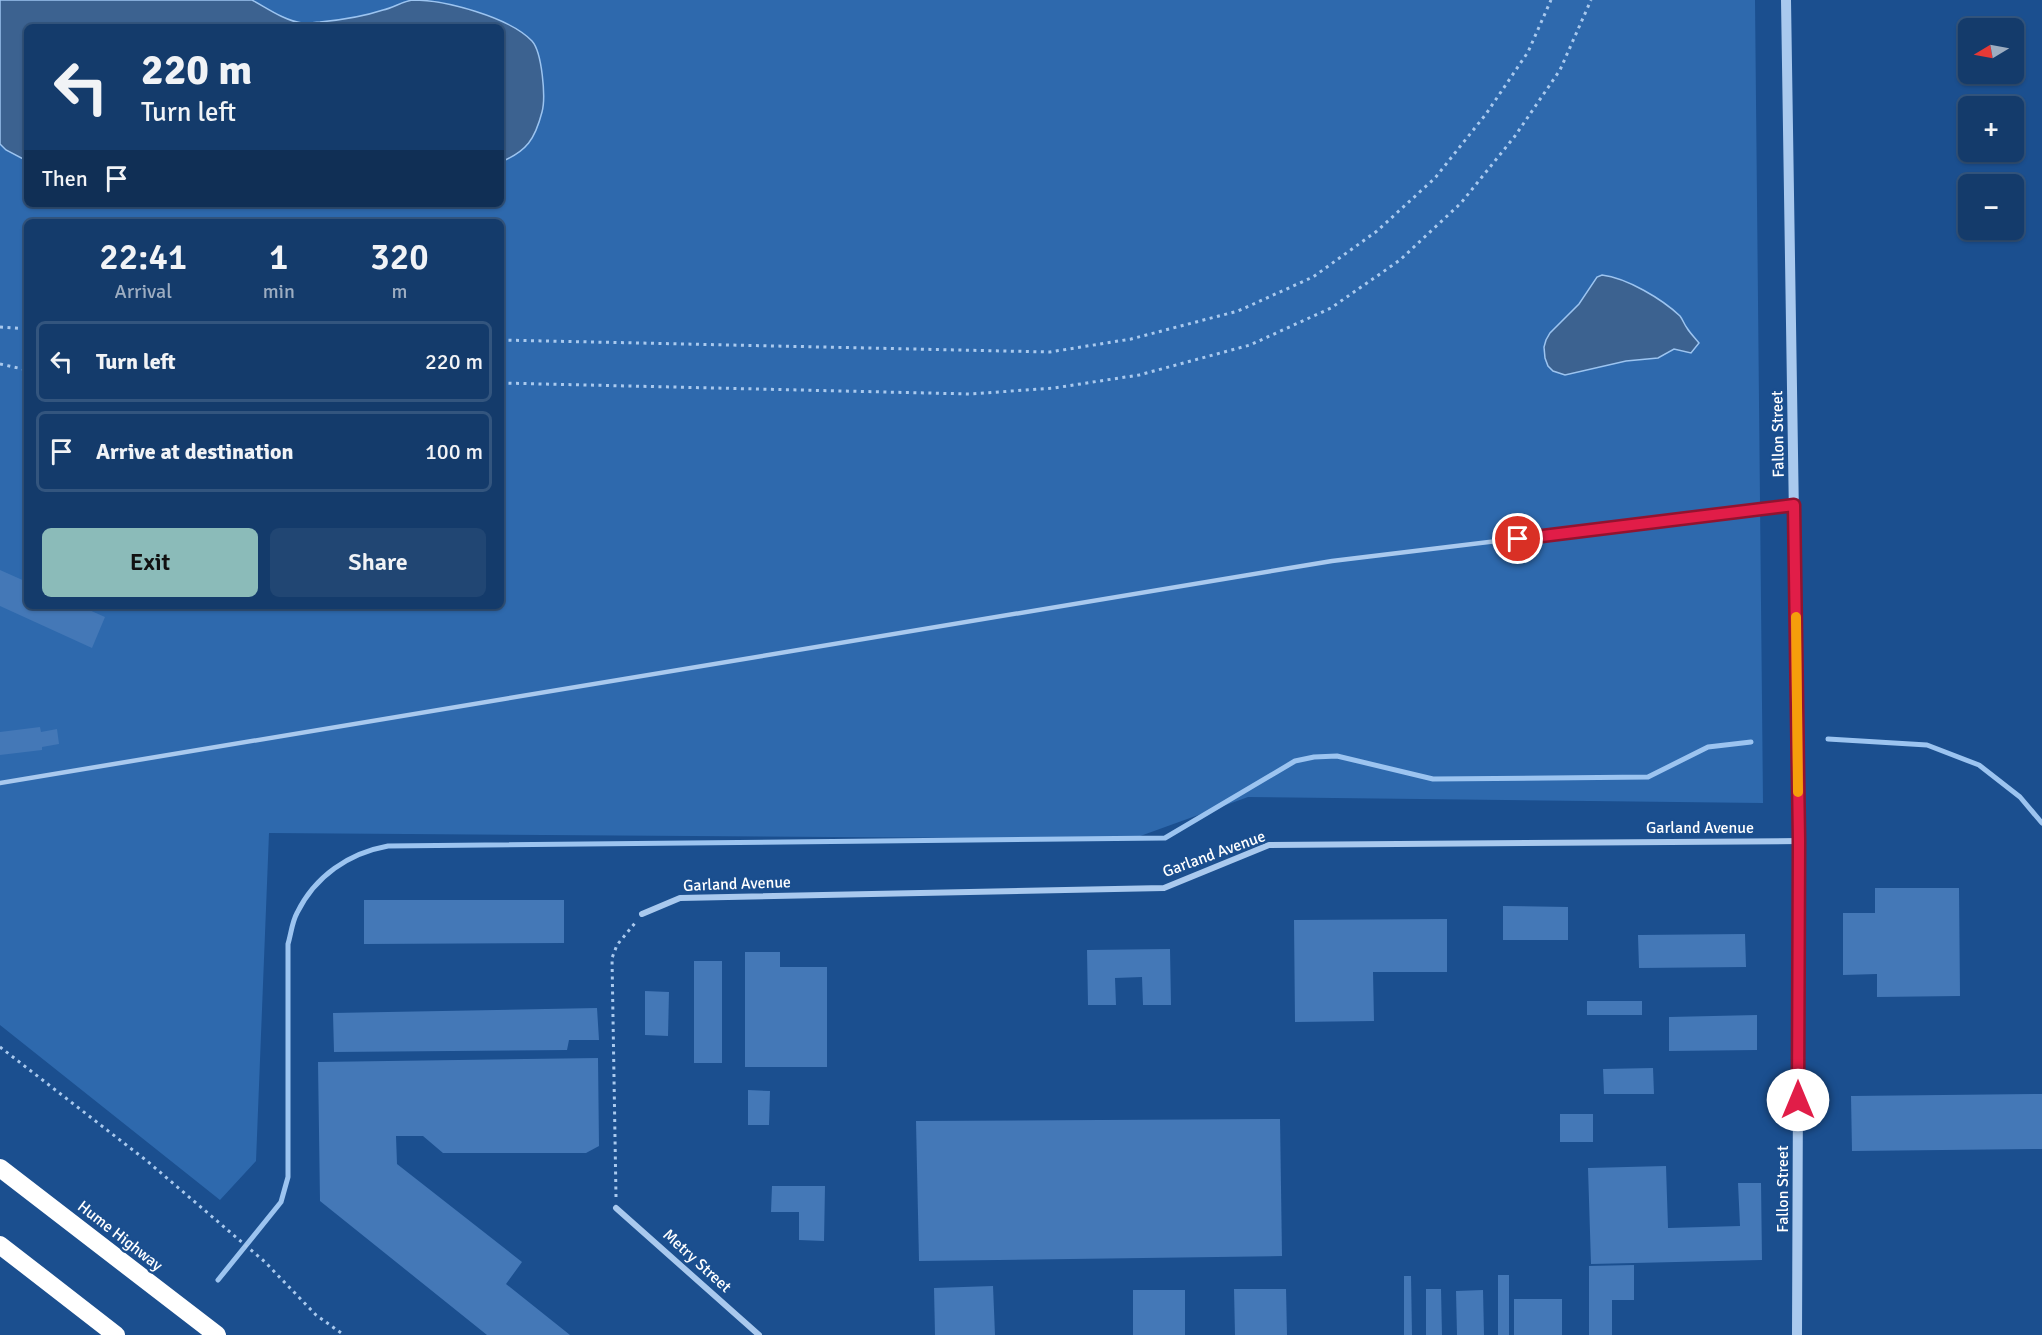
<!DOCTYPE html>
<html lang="en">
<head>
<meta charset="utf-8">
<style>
	:root { --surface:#143b6b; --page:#214673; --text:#f1f3f6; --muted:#9dadc1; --line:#33557e; --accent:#8bbbb9 }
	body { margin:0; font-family:Signika,sans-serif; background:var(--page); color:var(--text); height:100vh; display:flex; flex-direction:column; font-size:22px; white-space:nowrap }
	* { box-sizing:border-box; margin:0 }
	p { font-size:20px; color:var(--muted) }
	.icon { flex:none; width:33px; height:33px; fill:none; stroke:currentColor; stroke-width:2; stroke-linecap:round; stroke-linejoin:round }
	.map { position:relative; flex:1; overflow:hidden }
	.side { position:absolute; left:24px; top:219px; width:480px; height:390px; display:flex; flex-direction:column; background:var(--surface); border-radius:9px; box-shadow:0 2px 4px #0004,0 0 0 2px var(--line) }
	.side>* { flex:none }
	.guide { position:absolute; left:24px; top:24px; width:480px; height:183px; border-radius:9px; box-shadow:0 2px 4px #0004,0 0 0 2px var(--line); background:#143b6b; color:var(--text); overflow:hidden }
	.needle { width:39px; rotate:260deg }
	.tools { position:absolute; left:1958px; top:18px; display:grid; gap:12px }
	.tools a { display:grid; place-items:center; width:66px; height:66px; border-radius:9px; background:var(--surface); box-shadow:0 2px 4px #0004,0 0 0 2px var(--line); font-size:30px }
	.pin { position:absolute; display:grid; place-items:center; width:51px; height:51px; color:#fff; margin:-26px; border:3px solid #fff; border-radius:50%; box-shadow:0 2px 6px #0007 }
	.me { position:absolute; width:66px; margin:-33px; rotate:0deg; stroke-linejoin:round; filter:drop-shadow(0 0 4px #0008) }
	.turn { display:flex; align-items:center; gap:21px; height:126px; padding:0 18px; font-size:27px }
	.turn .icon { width:78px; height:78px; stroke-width:2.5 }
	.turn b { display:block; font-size:42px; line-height:51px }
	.then { display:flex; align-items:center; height:57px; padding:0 18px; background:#0003; gap:12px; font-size:22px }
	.eta { display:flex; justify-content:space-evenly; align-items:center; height:102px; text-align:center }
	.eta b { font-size:36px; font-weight:600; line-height:42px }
	.cta { display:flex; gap:12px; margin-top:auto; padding:12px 18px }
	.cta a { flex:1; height:69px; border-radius:9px; background:var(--accent); color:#111; font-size:24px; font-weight:600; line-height:69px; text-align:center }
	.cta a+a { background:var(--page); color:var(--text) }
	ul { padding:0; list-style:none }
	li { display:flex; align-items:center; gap:18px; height:81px; margin:0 12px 9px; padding:0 6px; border:3px solid var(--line); border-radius:9px }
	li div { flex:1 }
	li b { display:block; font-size:22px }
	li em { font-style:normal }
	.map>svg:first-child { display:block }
	.green { fill:#2e69ad; fill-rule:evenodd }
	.water { fill:#3c6290; stroke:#9cc4f0; stroke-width:1.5 }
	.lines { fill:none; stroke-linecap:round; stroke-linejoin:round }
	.stream { stroke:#9cc4f0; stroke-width:5 }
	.building { fill:#4478b7 }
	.path { stroke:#a9c9ee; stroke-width:3; stroke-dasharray:3 4.5; stroke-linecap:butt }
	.service { stroke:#a9c9ee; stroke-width:4.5 }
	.minor { stroke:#a9c9ee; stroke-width:6 }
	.tertiary { stroke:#a9c9ee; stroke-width:10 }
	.motorway { stroke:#fff; stroke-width:18 }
	.route-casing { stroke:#92132f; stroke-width:15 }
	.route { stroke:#e11d48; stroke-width:10 }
	.slow { stroke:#f59e0b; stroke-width:10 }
	.labels { text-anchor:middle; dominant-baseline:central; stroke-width:4.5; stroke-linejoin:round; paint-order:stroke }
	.street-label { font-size:16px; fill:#fff; stroke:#1b4f8f }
</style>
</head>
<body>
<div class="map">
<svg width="2042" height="1335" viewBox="0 0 2042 1335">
	<rect width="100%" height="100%" fill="#1b4f8f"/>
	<path class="green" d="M0,0H1755L1763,803L1248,797L1132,839L269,833L256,1161L220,1200L0,1025ZM27,27H501V204H27ZM27,222H501V606H27Z"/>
	<g class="water">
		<path d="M0,0H252C267,8 285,21 302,23C307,24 314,22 320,22C341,20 362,17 383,10C393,8 403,1 413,0C445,0 509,17 532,41C542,52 546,97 542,112C535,139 527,151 501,162V27H27V161L6,150L0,144Z"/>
		<path d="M1602,275C1627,278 1662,299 1680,316C1683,320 1684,324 1687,328C1690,333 1695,338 1699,343L1691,353L1674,349L1658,358L1626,361L1565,375L1553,371L1548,366L1545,358L1544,347L1546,340L1550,333L1579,304L1597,277Z"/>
	</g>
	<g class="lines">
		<g class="stream">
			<polyline points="1828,739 1927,745 1979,765 2020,797 2042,823"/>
			<path d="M218,1280L281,1202L288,1177V944C291,934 292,922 297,913C315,876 349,853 388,846L1165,838L1295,761L1314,757L1337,756L1433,779L1648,777L1708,747L1751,742"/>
		</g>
	</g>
	<g class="building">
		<polygon points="0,570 27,582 27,606 80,606 105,617 92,648 0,606"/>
		<polygon points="40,727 41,732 57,729 59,744 42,747 42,750 0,755 0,732"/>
		<polygon points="1875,888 1959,888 1960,996 1877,997 1877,974 1843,975 1843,913 1875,913"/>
		<polygon points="364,900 564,900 564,943 364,944"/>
		<polygon points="1503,906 1568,907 1568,940 1503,940"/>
		<polygon points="1447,919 1447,972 1373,972 1374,1021 1295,1022 1294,920"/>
		<polygon points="1745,934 1746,967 1639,968 1638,935"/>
		<polygon points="1170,949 1171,1005 1143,1005 1142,977 1115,978 1116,1005 1088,1005 1087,950"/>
		<polygon points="745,952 780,952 780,967 827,967 827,1067 745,1067"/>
		<rect x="694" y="961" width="28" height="102"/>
		<polygon points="645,991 669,992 668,1036 645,1035"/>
		<rect x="1587" y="1001" width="55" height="14"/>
		<polygon points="597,1008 599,1040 569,1040 567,1050 334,1052 333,1013"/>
		<polygon points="1757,1015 1757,1050 1669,1051 1669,1017"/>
		<polygon points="598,1058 599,1146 586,1153 443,1153 423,1136 396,1136 397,1164 522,1262 506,1284 570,1335 487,1335 320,1201 318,1062"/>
		<polygon points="1653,1068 1654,1094 1604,1094 1603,1069"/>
		<polygon points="748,1090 770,1091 769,1125 748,1125"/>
		<polygon points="2042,1094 2042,1149 1852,1151 1851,1096"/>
		<rect x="1560" y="1114" width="33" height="28"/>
		<polygon points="1280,1119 1282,1256 919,1261 916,1121"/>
		<polygon points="1666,1166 1668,1228 1740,1226 1738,1183 1761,1183 1762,1260 1591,1264 1588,1168"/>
		<polygon points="772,1186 825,1186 824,1241 799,1240 799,1212 771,1212"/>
		<polygon points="1634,1265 1634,1300 1612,1300 1612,1335 1589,1335 1589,1266"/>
		<rect x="1498" y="1275" width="11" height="60"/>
		<polygon points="1404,1276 1411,1276 1412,1335 1404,1335"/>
		<polygon points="993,1286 995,1335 935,1335 934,1288"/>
		<polygon points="1234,1289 1286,1289 1287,1335 1235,1335"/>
		<polygon points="1426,1289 1441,1289 1442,1335 1426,1335"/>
		<rect x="1133" y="1290" width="52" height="45"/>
		<polygon points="1483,1290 1484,1335 1457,1335 1456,1291"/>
		<rect x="1514" y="1299" width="48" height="36"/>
	</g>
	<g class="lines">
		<g class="path">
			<polyline points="0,327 27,329"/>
			<polyline points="501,340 1050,352 1131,339 1238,311 1313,277 1377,231 1435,178 1486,114 1528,52 1551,0"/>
			<polyline points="0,364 27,370"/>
			<polyline points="501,383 970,394 1054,388 1139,375 1250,345 1331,308 1400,260 1461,203 1515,136 1560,70 1591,0"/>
			<polyline points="0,1047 147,1161 265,1262 316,1315 344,1335"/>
			<polyline points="616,1197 612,958 617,945 635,923"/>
		</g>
		<polyline class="service" points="0,783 1332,561 1794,505"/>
		<g class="minor">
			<polyline points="642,914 680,898 1164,888 1269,845 1799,841"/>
			<polyline points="616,1208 759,1335"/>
		</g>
		<polyline class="tertiary" points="1786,0 1799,841 1797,1335"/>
		<g class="motorway">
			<polyline points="0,1168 217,1335"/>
			<polyline points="0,1245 116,1335"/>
		</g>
	</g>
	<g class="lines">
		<g class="route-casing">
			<polyline id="route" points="1518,539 1794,505 1799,841 1798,1100"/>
		</g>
		<use href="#route" class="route"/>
		<polyline class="slow" points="1796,617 1798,792"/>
	</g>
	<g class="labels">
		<g class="street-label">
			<text transform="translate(1778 434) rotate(-91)">Fallon Street</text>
			<text x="1700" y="828">Garland Avenue</text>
			<text transform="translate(1214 854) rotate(-20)">Garland Avenue</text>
			<text transform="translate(737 884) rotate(-2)">Garland Avenue</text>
			<text transform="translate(1783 1189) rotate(-90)">Fallon Street</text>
			<text transform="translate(120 1236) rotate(38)">Hume Highway</text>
			<text transform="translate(697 1261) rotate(42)">Metry Street</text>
		</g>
	</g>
</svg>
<div class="tools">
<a><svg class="needle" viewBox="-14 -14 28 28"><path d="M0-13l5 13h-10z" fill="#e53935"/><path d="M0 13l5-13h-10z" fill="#9dadc1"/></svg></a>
<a>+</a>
<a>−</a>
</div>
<div class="pin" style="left:1518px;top:539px;background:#d93025"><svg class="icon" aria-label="arrive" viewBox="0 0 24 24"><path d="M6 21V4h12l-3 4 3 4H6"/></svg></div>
<svg class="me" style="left:1798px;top:1100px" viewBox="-20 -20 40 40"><circle r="19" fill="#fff"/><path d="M0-13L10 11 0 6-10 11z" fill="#e11d48"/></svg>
<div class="guide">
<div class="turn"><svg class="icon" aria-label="left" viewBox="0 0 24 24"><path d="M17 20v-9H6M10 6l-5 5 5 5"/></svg><div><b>220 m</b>Turn left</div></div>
<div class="then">Then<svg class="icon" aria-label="arrive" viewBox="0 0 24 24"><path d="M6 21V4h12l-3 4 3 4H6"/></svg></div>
</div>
<section class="side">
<div class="eta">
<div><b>22:41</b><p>Arrival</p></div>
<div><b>1</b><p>min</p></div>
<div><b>320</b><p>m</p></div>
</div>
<ul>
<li><svg class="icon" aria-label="left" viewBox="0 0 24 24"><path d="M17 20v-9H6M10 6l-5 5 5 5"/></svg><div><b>Turn left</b></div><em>220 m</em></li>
<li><svg class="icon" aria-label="arrive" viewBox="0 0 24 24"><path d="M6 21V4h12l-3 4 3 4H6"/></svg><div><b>Arrive at destination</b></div><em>100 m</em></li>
</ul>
<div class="cta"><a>Exit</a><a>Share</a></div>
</section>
</div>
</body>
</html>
